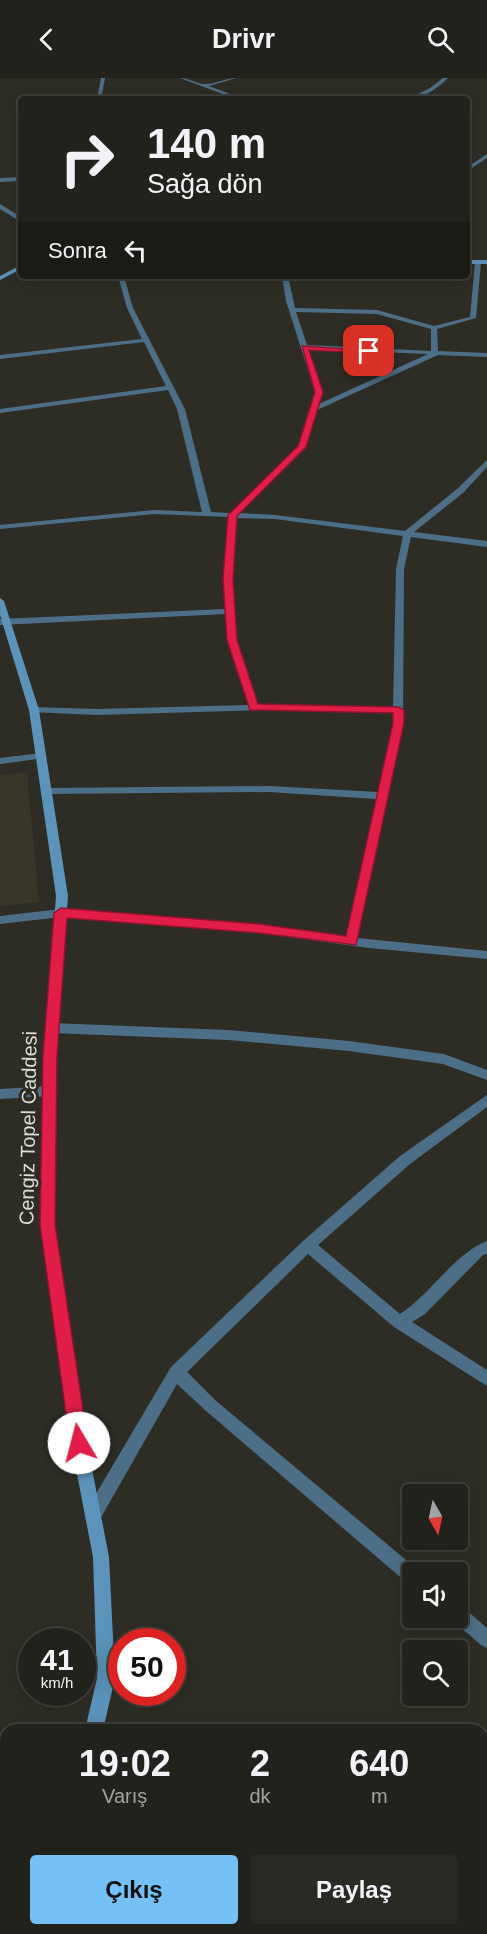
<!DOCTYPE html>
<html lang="tr">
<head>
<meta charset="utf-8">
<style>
	:root { --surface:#22221c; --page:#2a2a25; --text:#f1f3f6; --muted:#a2a4a3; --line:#3f3f3b; --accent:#73c1f6 }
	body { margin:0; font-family:Arial,sans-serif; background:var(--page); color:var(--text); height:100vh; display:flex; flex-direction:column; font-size:22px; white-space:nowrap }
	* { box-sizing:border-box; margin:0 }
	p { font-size:20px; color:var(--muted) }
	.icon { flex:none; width:33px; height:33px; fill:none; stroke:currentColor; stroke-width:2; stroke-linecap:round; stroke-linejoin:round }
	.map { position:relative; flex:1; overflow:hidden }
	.side { position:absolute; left:0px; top:1646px; width:488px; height:212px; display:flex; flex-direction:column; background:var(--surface); border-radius:18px 18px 0 0; box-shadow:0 3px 15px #0003,0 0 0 2px var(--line) }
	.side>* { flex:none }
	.guide { position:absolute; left:18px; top:18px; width:452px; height:183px; border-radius:6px; box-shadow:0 3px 15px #0003,0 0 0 2px var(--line); background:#22221c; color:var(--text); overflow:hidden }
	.needle { width:39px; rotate:171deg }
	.tools { position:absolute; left:402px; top:1406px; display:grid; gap:12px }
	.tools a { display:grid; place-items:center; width:66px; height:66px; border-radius:6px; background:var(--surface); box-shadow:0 3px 15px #0003,0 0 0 2px var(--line); font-size:30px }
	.speed { position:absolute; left:18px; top:1550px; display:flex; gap:12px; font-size:30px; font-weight:700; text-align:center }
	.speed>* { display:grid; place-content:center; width:78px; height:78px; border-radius:50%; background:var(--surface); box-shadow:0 3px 15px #0003,0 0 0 2px var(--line); line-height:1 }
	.speed small { font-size:15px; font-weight:400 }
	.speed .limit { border:9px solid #d22; background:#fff; color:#111 }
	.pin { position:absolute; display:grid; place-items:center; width:51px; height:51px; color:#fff; margin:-26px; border-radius:12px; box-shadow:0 3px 9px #0006 }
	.me { position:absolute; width:66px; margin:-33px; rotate:352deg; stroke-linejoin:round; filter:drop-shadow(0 0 4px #0008) }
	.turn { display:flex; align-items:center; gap:21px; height:126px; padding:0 30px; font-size:27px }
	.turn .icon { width:78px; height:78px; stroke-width:2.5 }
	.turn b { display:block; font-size:42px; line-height:51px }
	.then { display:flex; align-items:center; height:57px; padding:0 30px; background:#0003; gap:12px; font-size:22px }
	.eta { display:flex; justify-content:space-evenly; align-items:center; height:102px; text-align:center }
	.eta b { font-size:36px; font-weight:600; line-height:42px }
	.action { display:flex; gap:12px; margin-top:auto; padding:12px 30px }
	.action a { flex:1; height:69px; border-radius:6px; background:var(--accent); color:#111; font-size:24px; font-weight:600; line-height:69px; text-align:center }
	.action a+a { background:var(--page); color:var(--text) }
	header { display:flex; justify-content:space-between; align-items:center; height:78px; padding:0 30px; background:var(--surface); font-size:27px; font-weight:600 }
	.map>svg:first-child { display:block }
	.built { fill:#383627 }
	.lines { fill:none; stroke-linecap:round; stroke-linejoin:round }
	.minor { fill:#4c6f87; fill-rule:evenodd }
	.tertiary { fill:#4c6f87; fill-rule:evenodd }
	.secondary { fill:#5b93ba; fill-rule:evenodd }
	.route { fill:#e11d48; stroke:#92132f; stroke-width:1.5 }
	.labels { text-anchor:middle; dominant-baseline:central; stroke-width:6; stroke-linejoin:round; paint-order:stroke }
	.street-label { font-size:20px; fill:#dfded9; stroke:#2e2d25 }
</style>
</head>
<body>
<header><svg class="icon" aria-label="back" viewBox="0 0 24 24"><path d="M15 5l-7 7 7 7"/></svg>Drivr<svg class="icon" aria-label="search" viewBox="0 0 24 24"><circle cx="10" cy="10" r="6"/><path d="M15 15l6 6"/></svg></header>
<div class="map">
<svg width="487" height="1856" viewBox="0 0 487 1856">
	<rect width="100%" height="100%" fill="#2e2d25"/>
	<polygon class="built" points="27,694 39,824 0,828 0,697"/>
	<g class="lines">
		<g class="minor">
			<path d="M180,0C189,0 195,5 203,6C213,7 226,0 236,0L209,8L243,21H236Z"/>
			<polygon points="21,99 21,103 0,104 0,100"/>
			<polygon points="0,126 21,139 21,144 0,131"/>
			<path d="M478,182L481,184L476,240L437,251L438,273L487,275V279L438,277L317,332L305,371L239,435L275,437L405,453L457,411L487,382V389L463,415L414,454L487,463V469L411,459L404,491L403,645L357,860L487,873V881L369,870L259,855L61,839L0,846V838L61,831L259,847L346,859L376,721L269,714L46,716L41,713L46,710L269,708L378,714L393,645V635L268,632L97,637L31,634V630L34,629L97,631L248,627L227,562L226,536L0,547V541L226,531L224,501L228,439L154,436L0,451V447L154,432L202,434L177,331L168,312L0,335V331L166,308L144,264L0,281V277L142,261L127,230L118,198H124L133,230L185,331L211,434L230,435L298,368L315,314L286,223L282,198H288L295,230L377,232L434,248L470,239L475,184ZM296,234L377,236L431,251V273L307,267ZM308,271L428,276L319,326L323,314ZM236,440L275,441L403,458L396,491L393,629L258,626L237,562L232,501Z"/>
			<polygon points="41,675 45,676 45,680 0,686 0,680"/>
			<polygon points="52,945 228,952 349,963 444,976 487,992 487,1002 443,986 349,973 228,962 52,955 48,953 46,950 48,947"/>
			<polygon points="50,1008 54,1009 56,1013 54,1017 50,1018 0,1021 0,1011"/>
			<path d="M487,1017V1029L410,1086L318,1167L400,1236C431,1216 455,1175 487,1163V1176L483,1177L425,1236L412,1244L487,1292V1308L394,1249L308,1176L187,1294L215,1322L418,1492L419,1494H412V1506L406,1504L205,1332L177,1306L99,1443L93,1445L87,1443L85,1437L87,1431L171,1289L303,1163L400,1078Z"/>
			<polygon points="458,1528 464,1530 487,1550 487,1570 481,1567 452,1542 451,1539 458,1539"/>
		</g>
		<g class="tertiary">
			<polygon points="101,0 105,0 101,21 97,21"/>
			<path d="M443,0H448C438,10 423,21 408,21L430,10Z"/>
			<polygon points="487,76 487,80 466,94 466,90"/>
		</g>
		<g class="secondary">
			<rect x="466" y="182" width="21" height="4"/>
			<polygon points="21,187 21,191 0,202 0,198"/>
			<polygon points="0,520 4,523 39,632 68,818 56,978 54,1146 87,1365 109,1479 115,1600 103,1652 85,1652 97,1600 93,1479 71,1365 40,1146 44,978 56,818 29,632 0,537"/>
			<polygon points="29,1851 49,1851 47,1856 27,1856"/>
		</g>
	</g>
	<polygon class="route" points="302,268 373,273 369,275 309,272 323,314 306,369 237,438 233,501 237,562 258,626 398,629 404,632 404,645 356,867 259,855 67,840 57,978 55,1146 88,1365 85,1371 79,1374 73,1371 70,1365 40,1146 43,978 54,835 61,830 259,846 346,858 393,645 393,635 250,632 227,562 223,501 228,437 298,368 315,314"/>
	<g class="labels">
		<g class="street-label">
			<text transform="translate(28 1050) rotate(-89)">Cengiz Topel Caddesi</text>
		</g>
	</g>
</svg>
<div class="tools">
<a><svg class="needle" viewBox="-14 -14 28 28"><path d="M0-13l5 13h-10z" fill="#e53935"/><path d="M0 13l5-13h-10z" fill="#a2a4a3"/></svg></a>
<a><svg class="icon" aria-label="sound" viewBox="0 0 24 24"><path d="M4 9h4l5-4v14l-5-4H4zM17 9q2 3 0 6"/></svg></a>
<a><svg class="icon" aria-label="search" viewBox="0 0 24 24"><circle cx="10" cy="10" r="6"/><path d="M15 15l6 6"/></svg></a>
</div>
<div class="speed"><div>41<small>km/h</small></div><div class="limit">50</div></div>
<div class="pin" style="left:369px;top:273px;background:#d93025"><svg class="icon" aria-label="arrive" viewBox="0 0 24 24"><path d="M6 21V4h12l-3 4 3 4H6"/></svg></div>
<svg class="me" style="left:79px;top:1365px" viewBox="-20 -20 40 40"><circle r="19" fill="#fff"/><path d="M0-13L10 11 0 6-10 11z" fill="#e11d48"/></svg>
<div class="guide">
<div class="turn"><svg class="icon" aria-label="right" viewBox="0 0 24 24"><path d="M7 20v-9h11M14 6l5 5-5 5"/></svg><div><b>140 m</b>Sağa dön</div></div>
<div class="then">Sonra<svg class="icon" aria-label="left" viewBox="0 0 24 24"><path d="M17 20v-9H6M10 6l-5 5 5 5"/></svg></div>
</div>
<section class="side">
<div class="eta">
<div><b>19:02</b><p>Varış</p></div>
<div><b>2</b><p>dk</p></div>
<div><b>640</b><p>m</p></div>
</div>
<div class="action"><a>Çıkış</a><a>Paylaş</a></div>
</section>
</div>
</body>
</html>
